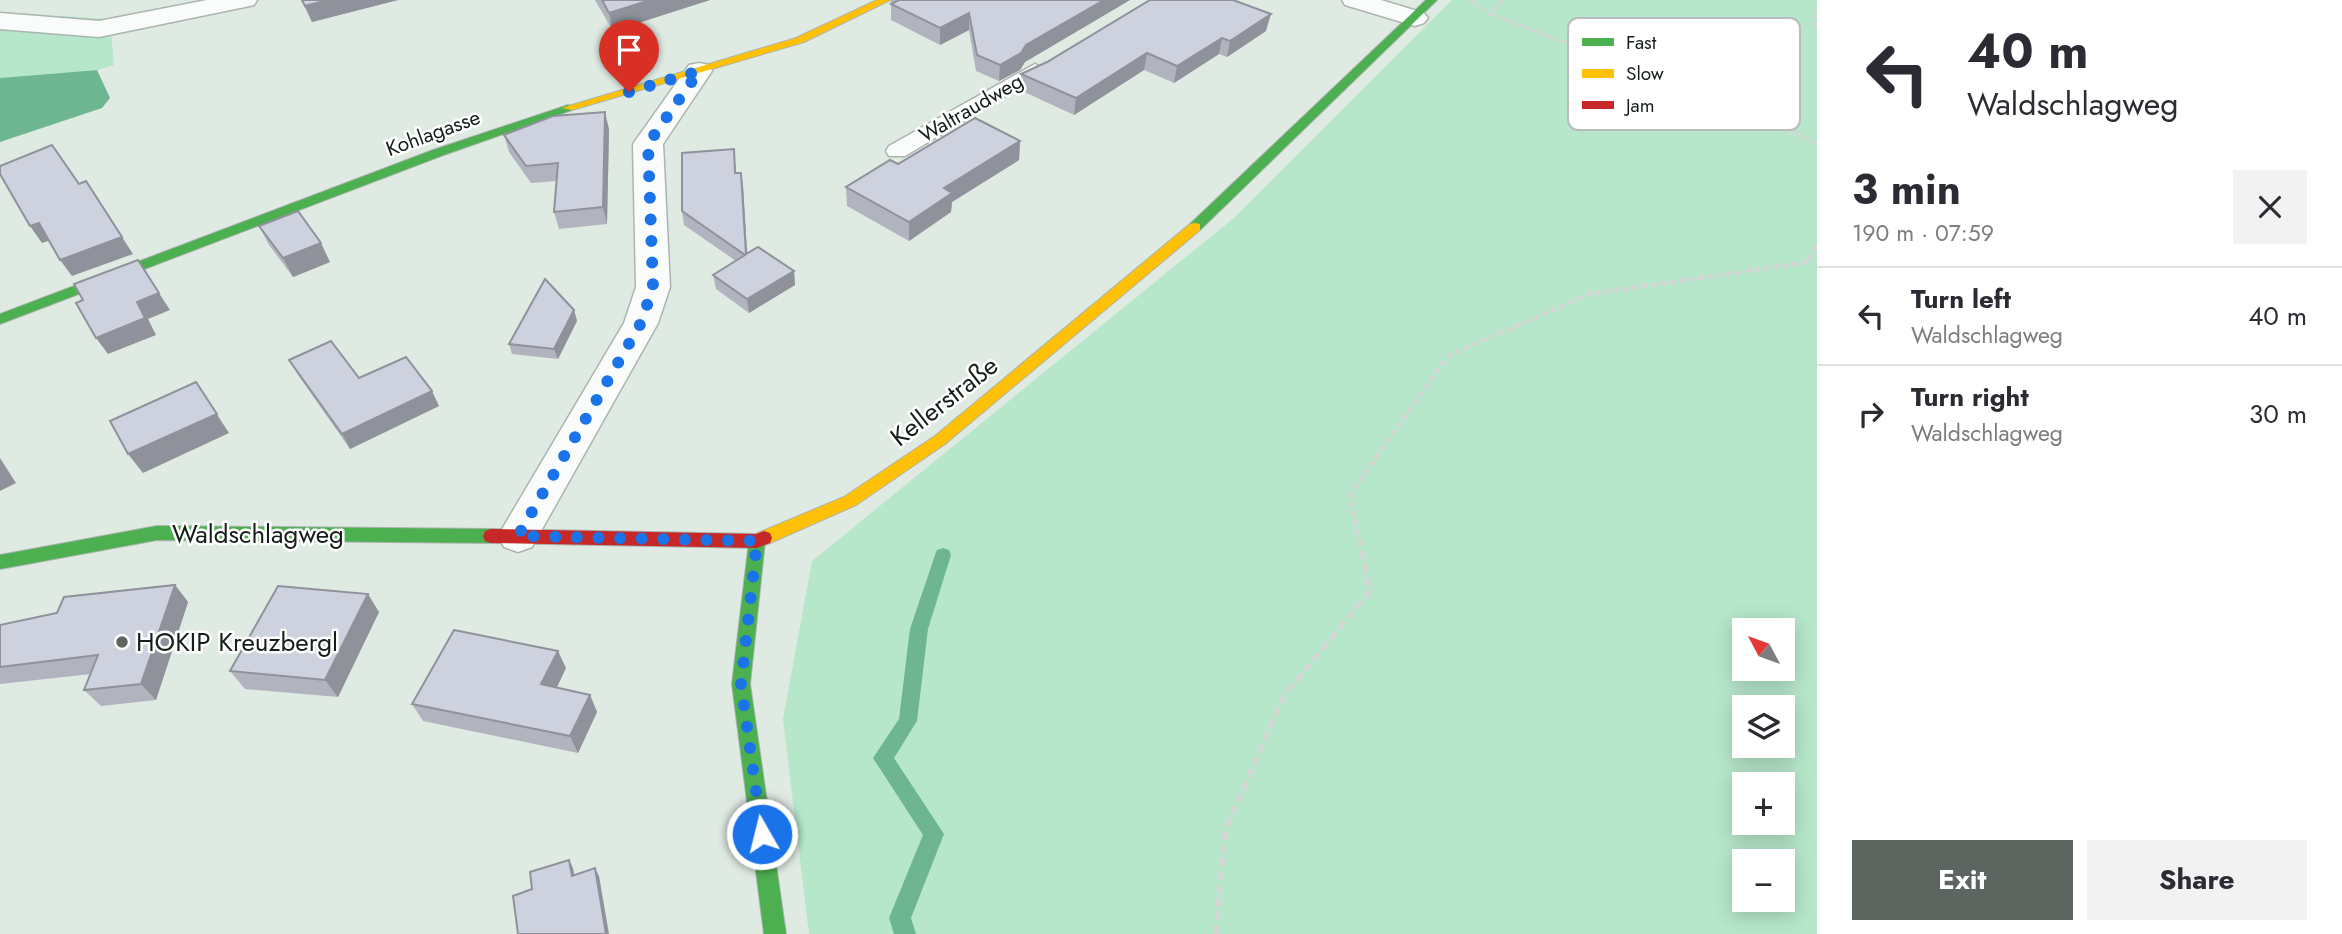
<!DOCTYPE html>
<html lang="en">
<head>
<meta charset="utf-8">
<style>
	:root { --surface:#fff; --page:#f2f2f3; --text:#2b2b33; --muted:#7c7c81; --line:#e1e1e2; --accent:#5d6560 }
	body { margin:0; font-family:Jost,sans-serif; background:var(--page); color:var(--text); height:100vh; display:flex; flex-direction:column; font-size:26px; white-space:nowrap }
	* { box-sizing:border-box; margin:0 }
	p { font-size:23px; color:var(--muted) }
	.icon { flex:none; width:38px; height:38px; fill:none; stroke:currentColor; stroke-width:2; stroke-linecap:round; stroke-linejoin:round }
	.map { position:relative; flex:1; overflow:hidden }
	.panel { display:flex; flex-direction:column; background:var(--surface); width:525px }
	.panel>* { flex:none }
	.banner { background:#fff; color:var(--text); overflow:hidden }
	.needle { width:46px; rotate:311deg }
	.controls { position:absolute; left:1732px; top:618px; display:grid; gap:14px }
	.controls a { display:grid; place-items:center; width:63px; height:63px; border-radius:0px; background:var(--surface); box-shadow:0 4px 18px #0003; font-size:35px }
	.pin { position:absolute; display:grid; place-items:center; width:60px; height:60px; color:#fff; margin:-72px -30px; border-radius:50% 50% 50% 0; rotate:-45deg; box-shadow:0 0 7px #0007 }
	.pin .icon { rotate:45deg }
	.me { position:absolute; width:77px; margin:-38px; rotate:352deg; stroke-linejoin:round; filter:drop-shadow(0 0 5px #0008) }
	.turn { display:flex; align-items:center; gap:24px; height:147px; padding:0 35px; font-size:32px }
	.turn .icon { width:91px; height:91px; stroke-width:2.5 }
	.turn b { display:block; font-size:49px; line-height:60px }
	.round { display:grid; place-items:center; flex:none; width:74px; height:74px; border-radius:0px; background:var(--page) }
	.headline { display:flex; align-items:center; justify-content:space-between; height:119px; padding:0 35px }
	h1 { font-size:42px; font-weight:700; line-height:52px }
	.button { display:flex; gap:14px; margin-top:auto; padding:14px 35px }
	.button a { flex:1; height:80px; border-radius:0px; background:var(--accent); color:#fff; font-size:28px; font-weight:700; line-height:80px; text-align:center }
	.button a+a { background:var(--page); color:var(--text) }
	ul { padding:0; list-style:none }
	li { display:flex; align-items:center; gap:21px; height:98px; padding:0 35px; border-top:2px solid var(--line) }
	li div { flex:1 }
	li b { display:block; font-size:26px }
	li em { font-style:normal }
	main { display:flex; flex:1; min-height:0 }
	.map>svg:first-child { display:block }
	.green { fill:#b6e7cb; fill-rule:evenodd }
	.water { fill:#6eb692 }
	.lines { fill:none; stroke-linecap:round; stroke-linejoin:round }
	.stream { fill:#6eb692; fill-rule:evenodd }
	.lane-casing { stroke:#acb4af; stroke-width:3 }
	.street-casing { stroke:#acb4af; stroke-width:3 }
	.fast-casing { stroke:#acb4af; stroke-width:2 }
	.slow-casing { stroke:#acb4af; stroke-width:2 }
	.jam-casing { stroke:#acb4af; stroke-width:2 }
	.path-far2 { stroke:#d4d7d5; stroke-width:3.5; stroke-dasharray:5 2.5; stroke-linecap:butt }
	.path-far1 { stroke:#d4d7d5; stroke-width:4.5; stroke-dasharray:6 3.5; stroke-linecap:butt }
	.path { stroke:#d4d7d5; stroke-width:5; stroke-dasharray:9 4.5; stroke-linecap:butt }
	.lane { fill:#fafcfb; fill-rule:evenodd }
	.street { fill:#fafcfb; fill-rule:evenodd }
	.fast { fill:#4caf50; fill-rule:evenodd }
	.slow { fill:#ffc107; fill-rule:evenodd }
	.jam { fill:#c62828; fill-rule:evenodd }
	.wall { fill:#b1b4bf }
	.shaded-wall { fill:#90929b }
	.building { fill:#ced1de; stroke:#90929b; stroke-width:2 }
	.route { stroke:#1a73e8; stroke-width:12; stroke-dasharray:0 21.6 }
	.poi-dot { fill:#5d6560; stroke:#fff; stroke-width:2.5 }
	.labels { text-anchor:middle; dominant-baseline:central; stroke-width:5; stroke-linejoin:round; paint-order:stroke }
	.far-street-label { font-size:21px; fill:#171e19; stroke:#fff }
	.street-label { font-size:26px; fill:#171e19; stroke:#fff }
	.poi-label { font-size:26px; fill:#171e19; stroke:#fff; text-anchor:start }
	.key { fill:#fff; stroke:#b9bcba; stroke-width:2 }
	.key-label { font-size:19px; fill:#171e19 }
</style>
</head>
<body>
<main>
<div class="map">
<svg width="1817" height="934" viewBox="0 0 1817 934">
	<rect width="100%" height="100%" fill="#dfeae3"/>
	<g class="green">
		<path d="M1452,0H1817V934H809L783,719L812,561L1235,217ZM1745,630H1783V668H1745ZM1745,707H1783V746H1745ZM1745,784H1783V822H1745ZM1745,861H1783V900H1745Z"/>
		<polygon points="0,12 110,19 114,65 97,70 0,78"/>
	</g>
	<polygon class="water" points="97,70 110,98 102,108 0,142 0,78"/>
	<g class="lines">
		<polygon class="stream" points="943,548 949,550 951,555 928,629 917,721 894,758 944,834 911,918 916,934 894,934 889,918 923,835 873,758 899,719 910,629 935,555 937,550"/>
		<g class="lane-casing">
			<polygon id="lane" points="1035,64 1045,70 1042,74 905,156 889,156 886,151 889,146"/>
		</g>
		<g class="street-casing">
			<g id="street">
				<polygon points="207,0 257,0 254,5 245,7 99,37 0,29 0,13 99,21"/>
				<polygon points="1342,0 1381,0 1424,13 1428,18 1424,23 1415,26 1345,5"/>
				<polygon points="699,63 709,65 712,71 663,144 670,287 658,323 532,547 518,552 504,547 498,536 624,323 636,287 633,144 689,65"/>
			</g>
		</g>
		<g class="fast-casing">
			<g id="fast">
				<polygon points="1426,0 1437,0 1200,230 1190,230 1190,224"/>
				<polygon points="568,105 574,108 572,110 441,156 0,324 0,314 433,150"/>
				<polygon points="157,526 491,529 497,531 499,536 497,541 491,543 157,540 0,569 0,555"/>
				<polygon points="757,534 763,536 765,541 750,684 786,934 764,934 732,684 749,541 751,536"/>
			</g>
		</g>
		<g class="slow-casing">
			<g id="slow">
				<polygon points="877,0 890,0 804,42 572,110 562,108 796,38"/>
				<polygon points="1195,223 1200,224 1200,230 945,444 856,505 770,543 758,543 756,538 758,533 844,497 935,436 1190,224"/>
			</g>
		</g>
		<g class="jam-casing">
			<polygon id="jam" points="491,529 756,534 764,531 770,533 772,538 770,543 757,548 491,543 485,541 483,536 485,531"/>
		</g>
		<g class="path-far2">
			<polyline points="1470,0 1490,14 1503,0"/>
			<polyline points="1817,7 1814,26 1817,30"/>
			<polyline points="1490,14 1692,90 1817,143"/>
		</g>
		<polyline class="path-far1" points="1360,544 1350,494 1449,355 1590,294 1808,262 1817,244"/>
		<polyline class="path" points="1216,934 1225,830 1284,696 1370,591 1360,542"/>
		<use href="#lane" class="lane"/>
		<use href="#street" class="street"/>
		<use href="#fast" class="fast"/>
		<use href="#slow" class="slow"/>
		<use href="#jam" class="jam"/>
	</g>
	<g class="wall">
		<polygon points="301,0 398,0 312,22"/>
		<polygon points="595,0 710,0 613,31"/>
		<polygon points="891,0 1130,0 1025,62 1020,70 999,81 976,71 969,30 940,45 891,20"/>
		<polygon points="1266,31 1227,57 1219,54 1174,83 1144,70 1074,115 1020,90 1021,74 1047,62"/>
		<polygon points="609,129 607,224 559,229 554,212 557,181 531,183 509,152 504,135"/>
		<polygon points="1020,141 1019,160 952,202 951,212 909,241 847,206 846,187 898,164"/>
		<polygon points="736,163 736,173 741,173 743,186 747,254 794,271 795,285 749,313 716,289 713,275 736,261 684,225 682,211"/>
		<polygon points="259,226 330,262 293,277 269,245"/>
		<polygon points="574,310 577,321 558,359 512,354 509,344"/>
		<polygon points="289,360 439,406 350,449 298,375"/>
		<polygon points="175,585 188,602 156,700 101,706 84,690 91,674 0,684 0,625"/>
		<polygon points="379,612 338,697 245,689 230,671"/>
		<polygon points="566,668 556,688 590,695 597,712 578,753 423,721 412,704"/>
	</g>
	<g class="shaded-wall">
		<polygon points="328,0 398,0 312,22 305,6"/>
		<polygon points="650,0 710,0 613,31 609,13"/>
		<polygon points="1104,0 1130,0 1025,62 1020,70 999,81 1000,65 1026,45"/>
		<polygon points="969,13 969,30 940,45 940,28"/>
		<polygon points="1271,14 1266,31 1227,57 1230,41"/>
		<polygon points="1222,38 1219,54 1174,83 1177,66"/>
		<polygon points="1147,53 1144,70 1074,115 1076,98"/>
		<polygon points="605,112 609,129 607,224 603,207"/>
		<polygon points="1020,141 1019,160 952,202 951,212 909,241 909,222 944,188"/>
		<polygon points="741,173 743,186 748,268 746,254"/>
		<polygon points="39,223 51,240 42,243 30,226"/>
		<polygon points="122,237 133,254 72,276 60,260"/>
		<polygon points="321,243 330,262 293,277 283,258"/>
		<polygon points="794,271 795,285 749,313 747,299"/>
		<polygon points="159,293 170,310 148,319 156,335 108,354 96,338 137,302"/>
		<polygon points="574,310 577,321 558,359 554,349"/>
		<polygon points="196,382 229,433 143,473 128,454"/>
		<polygon points="432,391 439,406 350,449 342,434"/>
		<polygon points="0,458 16,483 0,491"/>
		<polygon points="175,585 188,602 156,700 141,684"/>
		<polygon points="368,594 379,612 338,697 325,680"/>
		<polygon points="558,651 566,668 550,702 541,684"/>
		<polygon points="590,695 597,712 578,753 570,736"/>
		<polygon points="569,860 573,868 576,884 572,876"/>
		<polygon points="595,868 599,876 609,934 606,934"/>
	</g>
	<g class="building">
		<polygon points="302,0 328,0 305,6"/>
		<polygon points="602,0 650,0 609,13"/>
		<polygon points="899,0 1104,0 1026,45 1021,53 1000,65 977,55 969,13 940,28 891,4"/>
		<polygon points="1150,0 1233,0 1271,14 1230,41 1222,38 1177,66 1147,53 1076,98 1021,74 1047,62"/>
		<polygon points="605,112 603,207 554,212 558,163 526,166 504,135 553,116"/>
		<polygon points="975,118 1020,141 944,188 952,193 909,222 846,187 890,160 898,164"/>
		<polygon points="52,145 79,184 86,181 122,237 60,260 39,223 30,226 0,174 0,166"/>
		<polygon points="734,149 735,173 741,173 746,254 758,247 794,271 747,299 713,275 745,255 682,211 682,153"/>
		<polygon points="298,211 321,243 283,258 259,226"/>
		<polygon points="138,260 159,293 137,302 145,318 96,338 76,303 83,300 74,284"/>
		<polygon points="545,279 574,310 554,349 509,344"/>
		<polygon points="331,341 359,378 406,357 432,391 342,434 289,360"/>
		<polygon points="196,382 217,414 128,454 110,421"/>
		<polygon points="175,585 141,684 84,690 98,655 0,667 0,625 57,613 64,597"/>
		<polygon points="278,586 368,594 325,680 230,671"/>
		<polygon points="454,630 558,651 541,684 590,695 570,736 412,704"/>
		<polygon points="569,860 572,876 595,868 606,934 518,934 513,896 532,889 530,872"/>
	</g>
	<g class="lines">
		<polyline class="route" points="629,92 699,71 648,144 653,287 641,323 518,536 757,541 741,684 762,834"/>
	</g>
	<circle class="poi-dot" cx="122" cy="642" r="7"/>
	<g class="labels">
		<g class="far-street-label">
			<text transform="translate(971 108) rotate(-30)">Waltraudweg</text>
			<text transform="translate(433 133) rotate(-20)">Kohlagasse</text>
		</g>
		<g class="street-label">
			<text transform="translate(944 401) rotate(-38)">Kellerstraße</text>
			<text x="258" y="534">Waldschlagweg</text>
		</g>
		<g class="poi-label">
			<text x="136" y="642">HOKIP Kreuzbergl</text>
		</g>
	</g>
	<rect x="1568" y="18" width="232" height="112" rx="10" class="key"/>
	<rect x="1582" y="38" width="32" height="8" fill="#4caf50"/>
	<rect x="1582" y="69" width="32" height="9" fill="#ffc107"/>
	<rect x="1582" y="101" width="32" height="8" fill="#c62828"/>
	<g class="key-label">
		<text x="1626" y="49">Fast</text>
		<text x="1626" y="80">Slow</text>
		<text x="1626" y="112">Jam</text>
	</g>
</svg>
<div class="controls">
<a><svg class="needle" viewBox="-14 -14 28 28"><path d="M0-13l5 13h-10z" fill="#e53935"/><path d="M0 13l5-13h-10z" fill="#7c7c81"/></svg></a>
<a><svg class="icon" aria-label="layers" viewBox="0 0 24 24"><path d="M12 4l9 5-9 5-9-5zM3 14l9 5 9-5"/></svg></a>
<a>+</a>
<a>−</a>
</div>
<div class="pin" style="left:629px;top:92px;background:#d93025"><svg class="icon" aria-label="arrive" viewBox="0 0 24 24"><path d="M6 21V4h12l-3 4 3 4H6"/></svg></div>
<svg class="me" style="left:762px;top:834px" viewBox="-20 -20 40 40"><circle r="17" fill="#1a73e8" stroke="#fff" stroke-width="3"/><path d="M0-11L8 9 0 5-8 9z" fill="#fff"/></svg>
</div>
<section class="panel">
<div class="banner">
<div class="turn"><svg class="icon" aria-label="left" viewBox="0 0 24 24"><path d="M17 20v-9H6M10 6l-5 5 5 5"/></svg><div><b>40 m</b>Waldschlagweg</div></div>
</div>
<div class="headline"><div><h1>3 min</h1><p>190 m · 07:59</p></div><a class="round"><svg class="icon" aria-label="close" viewBox="0 0 24 24"><path d="M6 6l12 12M18 6L6 18"/></svg></a></div>
<ul>
<li><svg class="icon" aria-label="left" viewBox="0 0 24 24"><path d="M17 20v-9H6M10 6l-5 5 5 5"/></svg><div><b>Turn left</b><p>Waldschlagweg</p></div><em>40 m</em></li>
<li><svg class="icon" aria-label="right" viewBox="0 0 24 24"><path d="M7 20v-9h11M14 6l5 5-5 5"/></svg><div><b>Turn right</b><p>Waldschlagweg</p></div><em>30 m</em></li>
</ul>
<div class="button"><a>Exit</a><a>Share</a></div>
</section>
</main>
</body>
</html>
